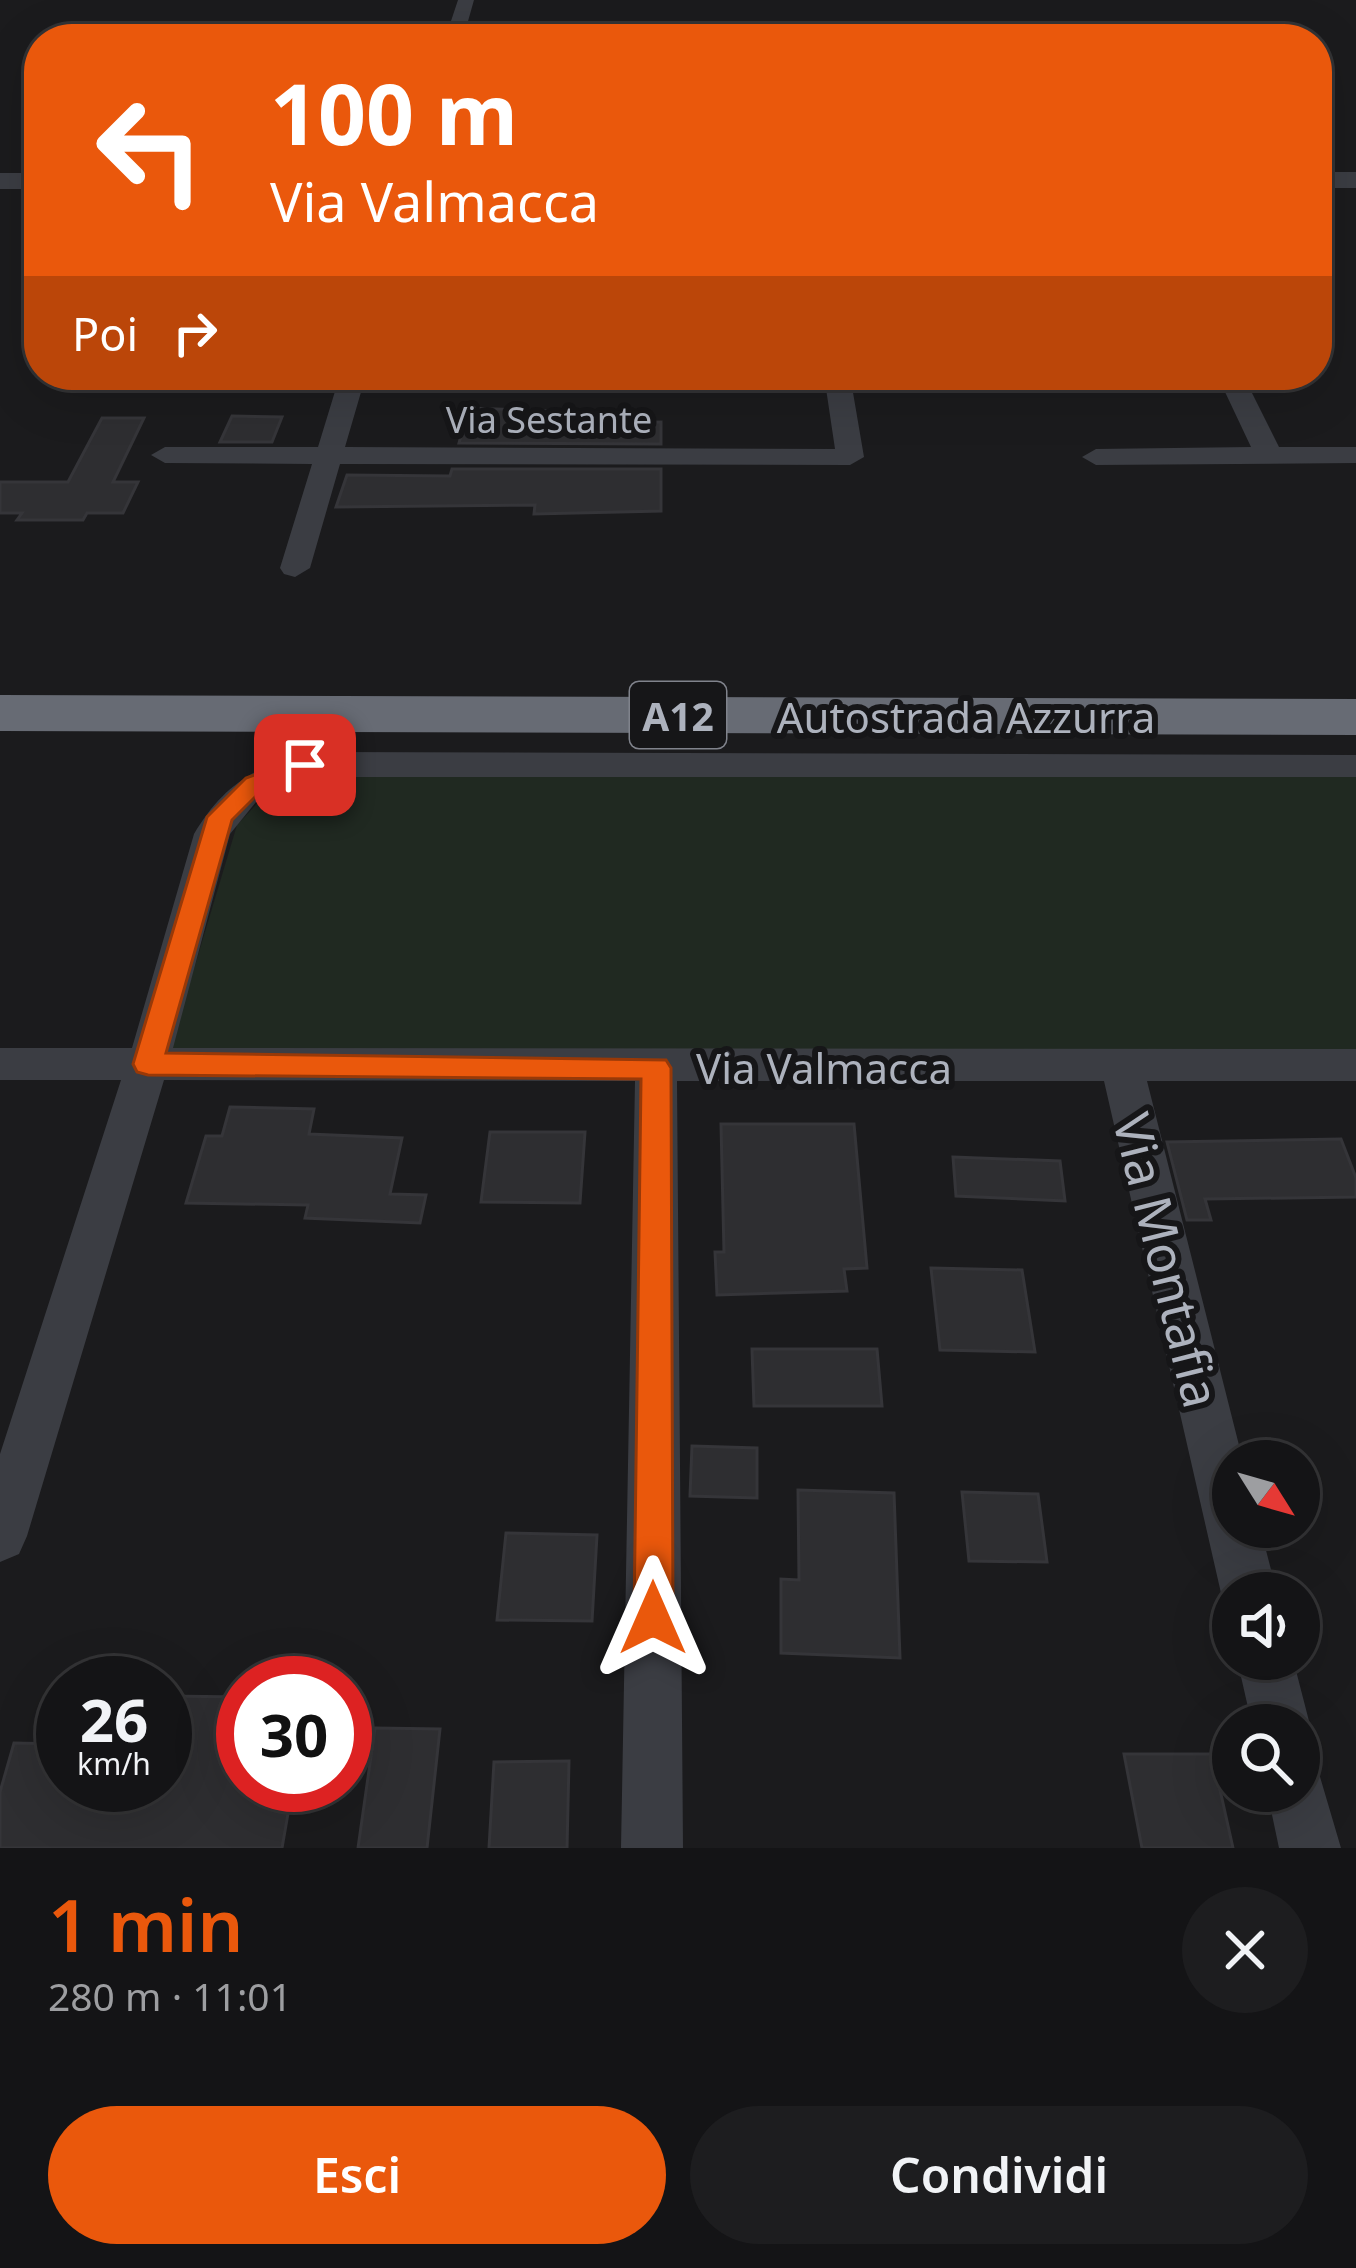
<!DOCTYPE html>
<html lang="it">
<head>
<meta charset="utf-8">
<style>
	:root { --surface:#141416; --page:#1d1d1f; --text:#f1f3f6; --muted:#9d9ea1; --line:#333335; --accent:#ea580c }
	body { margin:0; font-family:"Noto Sans",sans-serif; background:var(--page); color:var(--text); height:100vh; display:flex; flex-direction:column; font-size:45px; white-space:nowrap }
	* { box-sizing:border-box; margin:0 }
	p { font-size:39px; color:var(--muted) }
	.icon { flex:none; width:66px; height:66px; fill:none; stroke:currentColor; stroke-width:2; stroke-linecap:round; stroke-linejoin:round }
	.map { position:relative; height:1848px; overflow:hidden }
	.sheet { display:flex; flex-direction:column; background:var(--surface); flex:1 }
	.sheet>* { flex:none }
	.hud { position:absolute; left:24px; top:24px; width:1308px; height:366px; border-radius:48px; box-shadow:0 12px 48px #0002,0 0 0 3px var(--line); background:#ea580c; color:#fff; overflow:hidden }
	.needle { width:78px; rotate:127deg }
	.tools { position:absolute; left:1212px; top:1440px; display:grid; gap:24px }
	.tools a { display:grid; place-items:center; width:108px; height:108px; border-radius:50%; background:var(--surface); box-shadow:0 12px 48px #0002,0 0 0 3px var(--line); font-size:60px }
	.speed { position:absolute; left:36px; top:1656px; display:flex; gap:24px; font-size:60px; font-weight:700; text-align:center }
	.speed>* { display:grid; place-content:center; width:156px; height:156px; border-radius:50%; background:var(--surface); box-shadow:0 12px 48px #0002,0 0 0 3px var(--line); line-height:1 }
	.speed small { font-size:30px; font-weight:400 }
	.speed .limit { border:18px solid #d22; background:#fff; color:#111 }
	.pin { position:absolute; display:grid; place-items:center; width:102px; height:102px; color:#fff; margin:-51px; border-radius:24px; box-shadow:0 6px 18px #0006 }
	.me { position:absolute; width:132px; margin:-66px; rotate:0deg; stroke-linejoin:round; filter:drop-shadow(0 0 9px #0008) }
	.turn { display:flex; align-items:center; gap:42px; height:252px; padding:0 48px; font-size:54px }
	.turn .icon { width:156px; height:156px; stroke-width:2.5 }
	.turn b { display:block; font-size:84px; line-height:102px }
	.then { display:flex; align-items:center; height:114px; padding:0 48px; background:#0003; gap:24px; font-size:45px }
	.round { display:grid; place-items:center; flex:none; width:126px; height:126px; border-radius:63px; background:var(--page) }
	.head { display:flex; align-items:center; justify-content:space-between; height:204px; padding:0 48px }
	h1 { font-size:72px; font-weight:600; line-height:90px; color:var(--accent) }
	.cta { display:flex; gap:24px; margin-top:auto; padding:24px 48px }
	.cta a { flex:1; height:138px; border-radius:72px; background:var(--accent); color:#fff; font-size:48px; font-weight:600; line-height:138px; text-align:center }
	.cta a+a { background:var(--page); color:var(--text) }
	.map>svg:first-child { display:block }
	.green { fill:#202921 }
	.building { fill:#2e2e31; stroke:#353539; stroke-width:3 }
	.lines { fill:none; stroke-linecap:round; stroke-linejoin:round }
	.minor { fill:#3b3d43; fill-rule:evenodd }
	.tertiary { fill:#3b3d43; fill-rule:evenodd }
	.motorway { fill:#676b74; fill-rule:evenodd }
	.route { fill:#ea580c; stroke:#983908; stroke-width:3 }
	.labels { text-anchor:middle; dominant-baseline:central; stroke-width:12; stroke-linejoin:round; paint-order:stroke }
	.far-street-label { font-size:36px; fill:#adb2bd; stroke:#161618 }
	.shield { fill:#161618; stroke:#80838c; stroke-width:3 }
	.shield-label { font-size:39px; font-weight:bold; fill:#adb2bd }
	.street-label { font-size:42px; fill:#adb2bd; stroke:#161618 }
	.near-street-label { font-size:51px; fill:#adb2bd; stroke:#161618 }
</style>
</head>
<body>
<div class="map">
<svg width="1356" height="1848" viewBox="0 0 1356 1848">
	<rect width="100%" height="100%" fill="#1b1b1d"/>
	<polygon class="green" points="320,772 1356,777 1356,1051 169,1052 237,825 266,794 301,775"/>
	<g class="building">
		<polygon points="469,408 605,413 604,423 661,422 661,444 459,443"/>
		<polygon points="232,416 282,417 272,442 220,442"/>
		<polygon points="102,418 144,418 113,482 138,482 123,513 87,513 83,520 17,520 22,513 0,513 0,482 68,482"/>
		<polygon points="452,469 661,469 661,511 534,514 535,505 336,507 347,475 450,476"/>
		<polygon points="230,1107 314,1109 309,1134 402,1138 390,1194 426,1195 420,1223 305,1218 308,1205 186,1203 206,1136 222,1136"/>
		<polygon points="721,1124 854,1124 867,1268 844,1269 847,1291 717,1295 715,1252 724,1252"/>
		<polygon points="490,1132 585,1132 580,1203 481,1202"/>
		<polygon points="1341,1139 1356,1178 1356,1197 1205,1199 1211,1220 1187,1220 1167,1142"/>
		<polygon points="953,1157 1060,1161 1065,1201 956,1196"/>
		<polygon points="931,1268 1022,1270 1035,1352 940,1350"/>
		<polygon points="752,1349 877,1349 882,1406 754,1406"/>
		<polygon points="692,1446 757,1448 757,1498 690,1496"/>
		<polygon points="798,1490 894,1493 900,1658 781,1653 781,1579 799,1580"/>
		<polygon points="962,1492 1038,1494 1047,1562 969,1561"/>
		<polygon points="506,1533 597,1535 592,1621 497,1620"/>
		<polygon points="165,1696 243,1697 243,1785 293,1785 282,1848 0,1848 0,1792 14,1743 63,1744 63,1785 165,1785"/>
		<polygon points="375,1728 440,1729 427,1848 358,1848"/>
		<polygon points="1124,1754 1212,1754 1233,1848 1142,1848"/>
		<polygon points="569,1761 567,1848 489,1848 494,1762"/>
	</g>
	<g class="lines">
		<g class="minor">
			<polygon points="458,0 474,0 463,39 445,39"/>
			<polygon points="340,375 366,375 345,447 835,449 824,375 850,375 864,457 850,465 340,464 310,568 295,577 284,574 280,568 312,464 165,463 151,455 165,447 318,447"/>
			<polygon points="1217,375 1243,375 1279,447 1356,447 1356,463 1096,465 1082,457 1096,449 1251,447"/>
			<path d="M320,752L1356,755V777H302L256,802L230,834L173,1048L1356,1049V1081H1147L1243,1461H1233V1527H1260L1277,1593H1233V1614L1221,1593L1104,1081H677L683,1848H621L635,1081L164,1080L27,1536L19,1554L0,1562V1454L121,1080H0V1048H132L194,834C224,783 261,761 320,752Z"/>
			<polygon points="1237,1659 1293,1659 1310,1725 1302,1746 1299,1725 1252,1725"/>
			<polygon points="1299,1762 1318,1770 1341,1848 1279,1848 1267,1791 1299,1791"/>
		</g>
		<g class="tertiary">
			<rect x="1317" y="172" width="39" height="16"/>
			<rect x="0" y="173" width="39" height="16"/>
		</g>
		<polygon class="motorway" points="0,695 1356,699 1356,735 0,731"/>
	</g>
	<polygon class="route" points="305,757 317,765 314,770 263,789 232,820 166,1053 666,1060 671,1068 673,1618 667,1632 653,1638 639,1632 634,1618 641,1079 148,1075 137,1072 133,1064 207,817 246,778"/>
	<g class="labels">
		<g class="far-street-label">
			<text x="549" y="419">Via Sestante</text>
		</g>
		<rect class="shield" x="630" y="682" width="96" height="66" rx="9"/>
		<g class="shield-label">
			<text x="678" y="715">A12</text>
		</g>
		<g class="street-label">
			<text x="966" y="716">Autostrada Azzurra</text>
			<text x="824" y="1067">Via Valmacca</text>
		</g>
		<g class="near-street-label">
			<text transform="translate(1168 1260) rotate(76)">Via Montafia</text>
		</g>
	</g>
</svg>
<div class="tools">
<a><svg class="needle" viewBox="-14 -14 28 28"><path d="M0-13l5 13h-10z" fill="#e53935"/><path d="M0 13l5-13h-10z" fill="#9d9ea1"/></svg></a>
<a><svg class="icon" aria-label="sound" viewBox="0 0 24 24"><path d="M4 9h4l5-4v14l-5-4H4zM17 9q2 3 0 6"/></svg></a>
<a><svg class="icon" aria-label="search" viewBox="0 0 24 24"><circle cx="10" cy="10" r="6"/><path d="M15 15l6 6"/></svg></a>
</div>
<div class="speed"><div>26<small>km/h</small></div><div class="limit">30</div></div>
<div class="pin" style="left:305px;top:765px;background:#d93025"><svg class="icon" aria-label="arrive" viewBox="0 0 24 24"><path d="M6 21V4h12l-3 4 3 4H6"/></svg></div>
<svg class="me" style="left:653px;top:1618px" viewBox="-20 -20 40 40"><path d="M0-17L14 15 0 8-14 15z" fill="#ea580c" stroke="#fff" stroke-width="4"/></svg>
<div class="hud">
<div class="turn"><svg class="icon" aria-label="left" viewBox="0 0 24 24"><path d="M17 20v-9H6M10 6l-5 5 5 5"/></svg><div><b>100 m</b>Via Valmacca</div></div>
<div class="then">Poi<svg class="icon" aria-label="right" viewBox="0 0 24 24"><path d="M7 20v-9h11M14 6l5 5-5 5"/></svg></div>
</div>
</div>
<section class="sheet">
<div class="head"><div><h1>1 min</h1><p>280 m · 11:01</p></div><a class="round"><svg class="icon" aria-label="close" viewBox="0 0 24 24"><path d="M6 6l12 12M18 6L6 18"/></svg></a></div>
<div class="cta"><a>Esci</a><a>Condividi</a></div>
</section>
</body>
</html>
